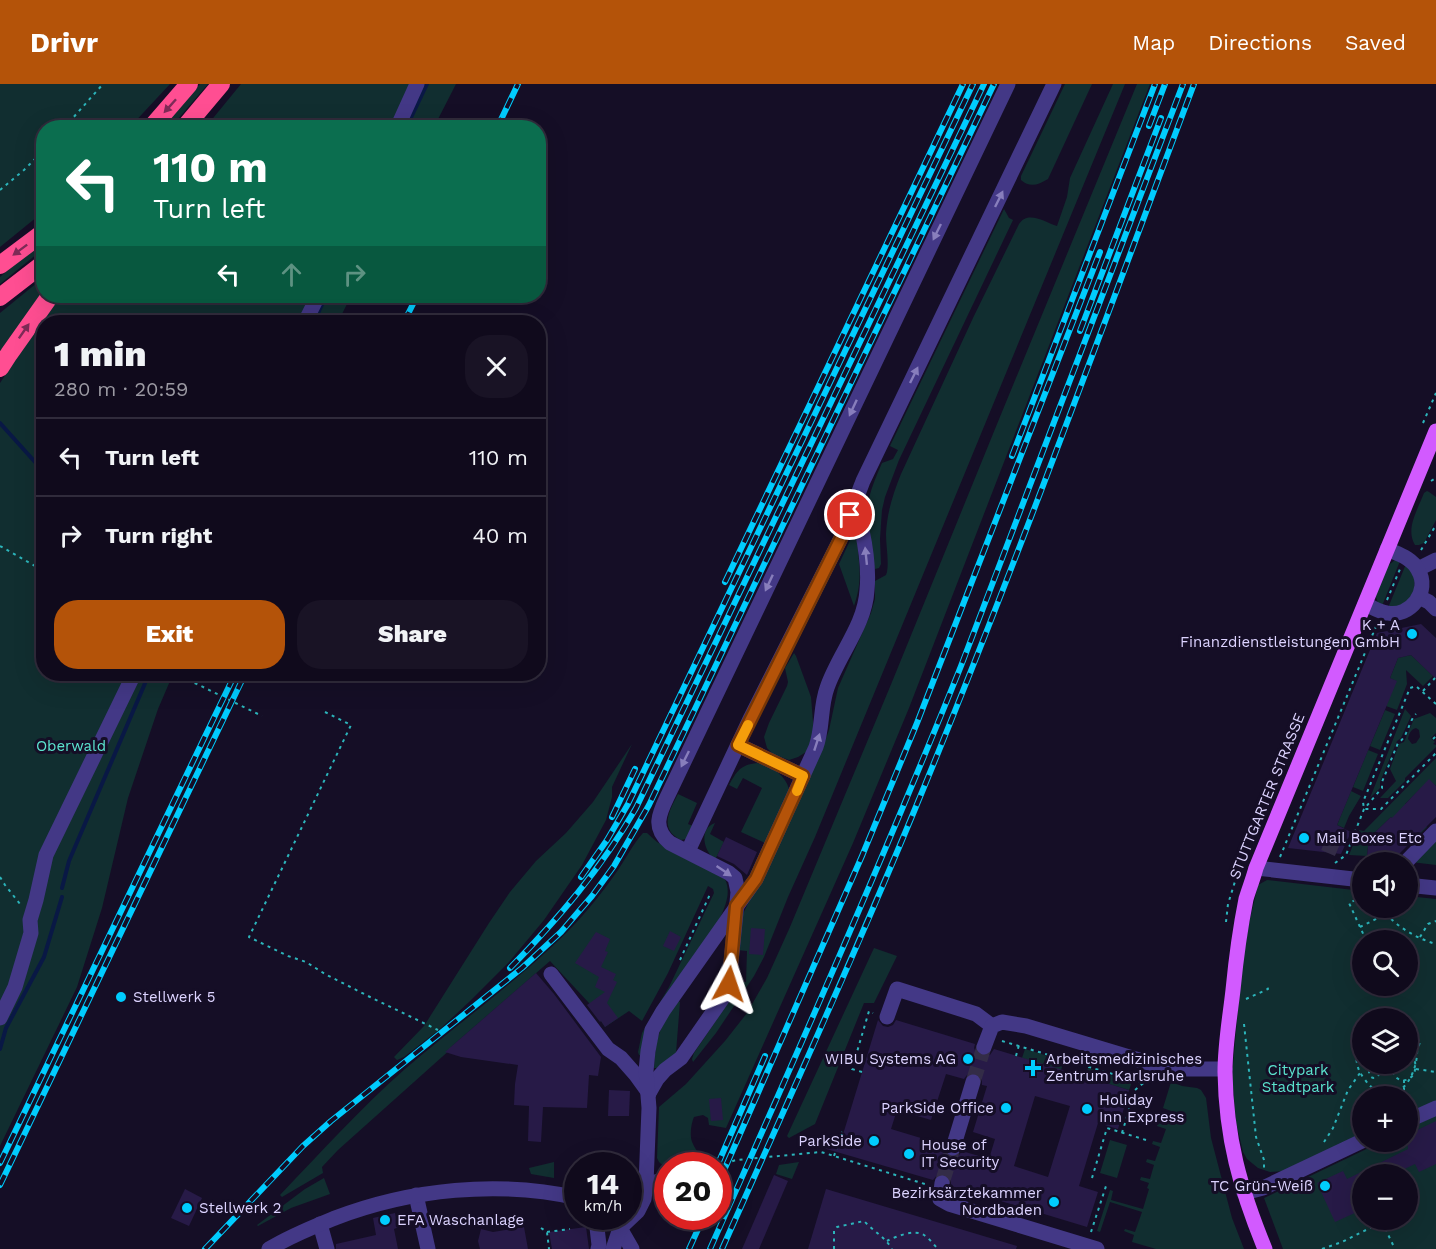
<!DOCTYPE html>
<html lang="en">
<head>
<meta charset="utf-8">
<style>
	:root { --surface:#100a1c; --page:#191325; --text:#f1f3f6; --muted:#9c9aa3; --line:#302b3b; --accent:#b45309 }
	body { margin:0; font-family:"Work Sans",sans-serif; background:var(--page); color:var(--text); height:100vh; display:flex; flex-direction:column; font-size:22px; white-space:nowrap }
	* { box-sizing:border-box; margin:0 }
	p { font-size:20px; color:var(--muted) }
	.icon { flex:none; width:33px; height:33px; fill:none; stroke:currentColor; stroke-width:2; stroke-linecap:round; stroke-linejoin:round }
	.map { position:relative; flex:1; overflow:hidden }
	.sheet { position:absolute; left:36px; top:231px; width:510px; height:366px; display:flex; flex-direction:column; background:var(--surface); border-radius:24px; box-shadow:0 6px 24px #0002,0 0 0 2px var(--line) }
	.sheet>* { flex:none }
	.top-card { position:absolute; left:36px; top:36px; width:510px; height:183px; border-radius:24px; box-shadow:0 6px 24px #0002,0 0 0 2px var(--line); background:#0b6e4f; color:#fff; overflow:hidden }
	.fabs { position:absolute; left:1352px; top:768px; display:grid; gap:12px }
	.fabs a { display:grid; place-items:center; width:66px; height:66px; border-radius:50%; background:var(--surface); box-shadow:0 6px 24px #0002,0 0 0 2px var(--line); font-size:30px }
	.speed { position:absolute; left:564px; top:1068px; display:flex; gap:12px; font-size:30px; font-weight:700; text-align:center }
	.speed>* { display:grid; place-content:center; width:78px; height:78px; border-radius:50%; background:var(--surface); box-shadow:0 6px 24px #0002,0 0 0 2px var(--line); line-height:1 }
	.speed small { font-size:15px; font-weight:400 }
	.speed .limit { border:9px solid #d22; background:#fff; color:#111 }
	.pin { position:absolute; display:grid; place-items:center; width:51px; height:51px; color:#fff; margin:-26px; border:3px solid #fff; border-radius:50%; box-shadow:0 2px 6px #0007 }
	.me { position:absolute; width:66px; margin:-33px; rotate:5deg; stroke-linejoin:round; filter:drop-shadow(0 0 4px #0008) }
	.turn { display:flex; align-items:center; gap:21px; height:126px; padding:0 18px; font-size:27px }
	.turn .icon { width:78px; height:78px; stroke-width:2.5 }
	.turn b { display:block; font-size:42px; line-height:51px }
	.lanes { display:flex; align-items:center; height:57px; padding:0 18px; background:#0003; justify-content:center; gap:30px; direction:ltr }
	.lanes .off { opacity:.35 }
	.round { display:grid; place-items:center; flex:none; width:63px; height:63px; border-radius:24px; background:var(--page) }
	.summary { display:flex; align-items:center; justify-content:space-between; height:102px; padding:0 18px }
	h1 { font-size:36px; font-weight:800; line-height:45px }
	.primary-button { display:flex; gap:12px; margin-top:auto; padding:12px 18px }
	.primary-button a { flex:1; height:69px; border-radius:24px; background:var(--accent); color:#fff; font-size:24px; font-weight:800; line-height:69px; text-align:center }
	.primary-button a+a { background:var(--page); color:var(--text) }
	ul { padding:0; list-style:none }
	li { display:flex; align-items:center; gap:18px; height:78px; padding:0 18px; border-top:2px solid var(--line) }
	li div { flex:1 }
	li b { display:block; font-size:22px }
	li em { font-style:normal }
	header { display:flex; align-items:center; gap:36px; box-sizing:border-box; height:84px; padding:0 30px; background:var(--accent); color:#fff }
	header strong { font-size:28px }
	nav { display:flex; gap:33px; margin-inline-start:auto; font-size:21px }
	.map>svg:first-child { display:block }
	.green { fill:#112e30; fill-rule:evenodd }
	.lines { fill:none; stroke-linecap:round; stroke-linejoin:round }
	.stream { stroke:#091845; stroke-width:4 }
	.building { fill:#271a47; fill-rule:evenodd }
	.minor-tunnel { stroke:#332c47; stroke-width:15; stroke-dasharray:15 8; stroke-linecap:butt }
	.path { stroke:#2cb5bb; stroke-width:2; stroke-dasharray:3 4.5; stroke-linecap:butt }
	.minor { stroke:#433886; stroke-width:15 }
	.major { stroke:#d25aff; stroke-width:15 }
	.highway { stroke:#ff4e92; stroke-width:18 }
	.rail-casing { stroke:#00ccfe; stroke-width:6 }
	.rail { stroke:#150e26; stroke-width:4; stroke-dasharray:11; stroke-linecap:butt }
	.oneway { fill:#7e2b57 }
	.oneway2 { fill:#887ebc }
	.route-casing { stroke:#753606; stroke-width:15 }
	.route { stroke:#b45309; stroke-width:10 }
	.slow { stroke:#f59e0b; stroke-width:10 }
	.poi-dot { fill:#00ccfe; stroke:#150e26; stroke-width:2 }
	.labels { text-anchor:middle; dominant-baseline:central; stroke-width:6; stroke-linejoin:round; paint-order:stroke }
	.poi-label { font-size:15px; fill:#dcd3ff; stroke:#150e26; text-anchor:start }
	.park-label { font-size:15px; fill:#5be3ce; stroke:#150e26 }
	.street-label { font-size:15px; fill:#dcd3ff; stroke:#150e26 }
</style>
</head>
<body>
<header>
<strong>Drivr</strong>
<nav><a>Map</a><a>Directions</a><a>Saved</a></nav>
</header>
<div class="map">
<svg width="1436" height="1165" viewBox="0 0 1436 1165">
	<rect width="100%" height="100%" fill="#150e26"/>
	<g class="green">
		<polygon points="0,0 170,0 130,43 44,44 43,128 0,163"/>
		<polygon points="200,0 208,0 171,43 163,44"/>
		<polygon points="241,0 456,0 434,43 205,44"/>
		<path d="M1065,0H1092L1048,95C1038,101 1030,104 1021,96V92Z"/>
		<path d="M1113,0H1125L815,753L788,813L764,873L754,892L716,949L693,978L692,975L694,969L730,916L735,898H746L747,867L737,866L743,830L823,663L829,646L838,604L871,529L875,515V497L886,491L887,488C889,477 886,462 886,450C887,428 893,410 901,390L973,234L1019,140C1028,126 1045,138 1057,142L1067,113L1070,94Z"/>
		<path d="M1137,0H1150L909,624L853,759L726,1044L709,1041L708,1034L703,1031L694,1033C691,1040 689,1053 693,1060C696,1067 701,1070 702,1079L692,1081L668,1082L667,1085L659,1078L657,1074L659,1023L686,1000L725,957L747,929L767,894L790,843L892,598L995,345Z"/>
		<path d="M1004,125L1009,134L1013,136L899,376L885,413L882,426L880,455L881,480L879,484L875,485C871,462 865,437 869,414C872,402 877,390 882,379L893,375L898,366L890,362Z"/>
		<polygon points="43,157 43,165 0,200 0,193"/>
		<polygon points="43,194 43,210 0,273 0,229"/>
		<polygon points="59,212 351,212 338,238 44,238 44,590 173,590 158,625 128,714 102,824 77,903 0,1062 0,299 37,243"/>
		<path d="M1427,407L1429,408L1436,413V436L1424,459L1419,461H1415C1405,445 1418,425 1424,409Z"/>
		<path d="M853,450L857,451C858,479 864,494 854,522L839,480Z"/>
		<path d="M1396,476L1400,477L1382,522L1378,519L1375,510C1380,499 1384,481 1396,476Z"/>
		<polygon points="1406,480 1415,492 1414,509 1403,522 1388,524"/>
		<polygon points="794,569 796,572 811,613 814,650 806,668 798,673 789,676 773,670 767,664 764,653 769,639 787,602 788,598 785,584"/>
		<polygon points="1411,571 1433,592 1423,602 1406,586 1407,600 1397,626 1386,622 1396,597 1390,594 1398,574"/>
		<polygon points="1405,625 1411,632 1401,654 1397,657 1380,698 1380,704 1370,714"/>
		<polygon points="1385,626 1395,630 1380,666 1370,662"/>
		<path d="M1430,629L1436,634V649L1431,654L1435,658L1433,660L1436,661V663L1405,694V697L1388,714H1380L1396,697L1390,685L1399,660L1404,658L1414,635ZM1416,644L1419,646L1420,653L1416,659L1412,660L1408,655C1409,650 1410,646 1416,644Z"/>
		<polygon points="632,660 612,703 612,713 606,736 582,781 544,836 509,878 469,918 440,945 404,973 397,976 394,973 424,942 489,839 510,808 536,777 566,749 593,718"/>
		<polygon points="1368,666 1378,670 1363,707 1353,703"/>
		<polygon points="1436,674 1436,702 1429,696 1405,720 1427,743 1414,756 1391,733 1369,754 1367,772 1349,771 1359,746 1364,747"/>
		<path d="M757,679C771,683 785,690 789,705L767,760L741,748L762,704L743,694L737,705L729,701C737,687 740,681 757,679Z"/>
		<polygon points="1351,707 1361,712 1349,732 1344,744 1337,741"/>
		<path d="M678,710L697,719L688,740L693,742L686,755L681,756C659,745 669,727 678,710Z"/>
		<path d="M715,739L710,750L724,758L715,776C704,767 698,745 715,739Z"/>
		<path d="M643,749H647L657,758L725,795C731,808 726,820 721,832L641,972L639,971L638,968L642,949L669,903L714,809L713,805L708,802L668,889L642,937L629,927L605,943L589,919L550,877L451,963L452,964L338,1066L322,1083L323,1089L282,1113L280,1111C321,1068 361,1024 405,985C456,941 511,902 559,856C581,835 601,811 618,786C626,774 633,760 643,749Z"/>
		<polygon points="1436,755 1436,781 1411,778"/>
		<path d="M1267,796L1362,807V824H1407V812L1436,815V1018L1407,1032V1012H1362V1052L1286,1087L1270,1088L1258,1084L1247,1075L1243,1068L1236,1038L1232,991L1242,882L1249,839L1258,801ZM1362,856H1407V902H1362ZM1362,934H1407V980H1362Z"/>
		<polygon points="874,864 897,872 874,919 864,919 815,1040 789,1054 787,1052"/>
		<path d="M678,917L680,918L676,969L657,984H654C656,951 659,944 678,917Z"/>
		<polygon points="1025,965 1064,977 1061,986 1022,974"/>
		<polygon points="1088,984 1132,998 1129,1006 1085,993"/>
		<polygon points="1171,998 1182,1002 1197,1004 1201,1006 1206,1014 1211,1054 1232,1134 1244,1165 1156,1165 1132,1158 1134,1151 1124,1147 1125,1145 1135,1148 1142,1128 1110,1118 1100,1148 1097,1147 1110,1106 1113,1107 1111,1116 1143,1125 1149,1105 1147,1104 1149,1099 1140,1096 1141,1093 1150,1095 1154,1081 1146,1078 1147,1075 1155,1077 1160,1063 1152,1060 1153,1057 1161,1059 1166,1045 1157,1042 1158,1039 1167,1041 1171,1027 1163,1024"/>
		<path d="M1436,1031V1165H1283L1264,1114L1381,1058H1407V1045ZM1362,1090H1407V1136H1362Z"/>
		<polygon points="1110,1056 1127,1061 1117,1094 1100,1089"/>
		<polygon points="554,1078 554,1094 531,1090 529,1084"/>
		<polygon points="799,1078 792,1095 776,1090 779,1081"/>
		<polygon points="324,1094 330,1110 291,1124 258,1142 257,1141 305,1105"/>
	</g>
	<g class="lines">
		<g class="stream">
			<polyline points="406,44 427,0"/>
			<polyline points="314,238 326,212"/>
			<polyline points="0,339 44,388"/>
			<polyline points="62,804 69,777 149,590"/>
			<polyline points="0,965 6,944 44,873 62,813"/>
		</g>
	</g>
	<g class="building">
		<polygon points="1421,540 1436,554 1436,595 1411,571 1398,574 1390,594 1397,597 1337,741 1351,748 1341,770 1288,764 1377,549"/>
		<polygon points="1429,695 1436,702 1436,733 1394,775 1367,772 1369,754 1391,733 1392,734"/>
		<polygon points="726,753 757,768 747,791 734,780 717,772"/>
		<polygon points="751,844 765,845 763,871 749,870"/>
		<polygon points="670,847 681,853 674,867 663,862"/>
		<polygon points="596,848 610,855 605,867 608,868 601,883 616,890 613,896 617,898 607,919 618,934 605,943 601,937 600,938 587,921 605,908 595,903 599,893 575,879"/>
		<polygon points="536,889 554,910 601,973 598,992 589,991 587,1024 543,1023 541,1058 528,1057 529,1022 514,1021 515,1000 518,981 461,973 445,968"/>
		<path d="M878,936L883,942L888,943L893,941L896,936L975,960L974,964L976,969L981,972L990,971L994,965L1129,1006L1118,1045L1098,1039L1079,1102L1098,1108L1087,1143L951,1102V1095L944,1089L938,1090L933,1096L823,1064L826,1053L841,1057ZM971,988L980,991L982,995V1001L987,1002L973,1048L995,1055L989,1075L962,1067L959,1071L951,1073L946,1070L943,1066L944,1061L891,1045L897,1026L931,1036L946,990L964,995L967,991ZM1035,1012L1070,1022L1048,1093L1014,1082Z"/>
		<polygon points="609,1006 630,1007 629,1032 608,1032"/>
		<polygon points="721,1014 723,1036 711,1037 709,1015"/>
		<polygon points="1436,1037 1436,1080 1419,1088 1415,1080 1394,1090 1362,1090 1362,1106 1353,1110 1359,1121 1356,1121 1359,1127 1335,1138 1317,1099 1343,1087 1347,1095 1408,1065 1407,1051"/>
		<polygon points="774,1091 788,1097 759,1165 742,1165"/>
		<polygon points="185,1105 202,1114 189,1142 171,1134"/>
		<polygon points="826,1105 1017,1162 1016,1165 808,1165"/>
		<polygon points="395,1129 399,1143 394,1145 398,1165 336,1165 336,1160 376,1151 373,1134"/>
		<polygon points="524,1143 528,1165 480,1165 478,1157 481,1145 493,1148"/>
		<polygon points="586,1143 589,1165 552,1165 549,1148"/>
	</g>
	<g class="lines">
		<g class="minor-tunnel">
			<polyline points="1328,769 1337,748"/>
			<polyline points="973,998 984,963"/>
			<polyline points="942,1099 953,1064"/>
		</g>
		<g class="path">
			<polyline points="64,44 103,0"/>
			<polyline points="0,106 24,86 44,66"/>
			<polyline points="1423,339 1436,309"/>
			<polyline points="1431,397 1436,394"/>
			<polyline points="0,462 44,487"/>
			<polyline points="1421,466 1436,441"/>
			<polyline points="1387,516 1400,485"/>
			<polyline points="174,590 199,601 262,632"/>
			<polyline points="169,597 175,590"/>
			<polyline points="1423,607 1435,594"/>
			<polyline points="1436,620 1416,602 1410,604 1363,718 1364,725 1381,725 1436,669"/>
			<polyline points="325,628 351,641 249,853 288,872 306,878 325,890 370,913 438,946"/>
			<polyline points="1433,655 1436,652"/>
			<polyline points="1280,773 1377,540"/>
			<path d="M1335,779L1346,771L1364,725L1382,704V698L1398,659C1408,653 1408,638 1416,630"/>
			<polyline points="0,793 5,801 20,820"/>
			<polyline points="1362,813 1349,819 1366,856"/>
			<path d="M1381,824C1394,841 1415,854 1436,860"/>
			<polyline points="1226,838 1228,820 1237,791"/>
			<polyline points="1360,843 1386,830"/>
			<polyline points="1420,853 1428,840 1436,837"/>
			<polyline points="680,876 711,808"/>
			<polyline points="1246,915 1268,905 1267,903"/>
			<polyline points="1244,940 1256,1053 1264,1076 1264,1088"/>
			<path d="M1362,954C1355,967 1354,981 1363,993C1397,1044 1436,970 1407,938"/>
			<circle cx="1415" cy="959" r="4.5"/>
			<polyline points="1002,957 1143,999"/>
			<polyline points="1016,972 1019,961"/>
			<polyline points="1410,973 1414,963"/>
			<path d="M1392,980C1390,1003 1419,1001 1415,978L1407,972"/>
			<circle cx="1374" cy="989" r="5"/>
			<polyline points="1416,985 1436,988"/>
			<polyline points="862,988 852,985 869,927 873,929"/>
			<polyline points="1379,990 1391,988"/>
			<polyline points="1404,996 1404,1012"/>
			<polyline points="1122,1049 1135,1006 1147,996 1148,993"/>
			<polyline points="1324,1058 1333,1044 1348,1006 1360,989"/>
			<polyline points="834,1072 843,1046 844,1046"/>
			<polyline points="718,1082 736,1076 821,1068 928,1101"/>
			<polyline points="1092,1094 1107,1044 1146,1056"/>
			<polyline points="1382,1138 1395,1165"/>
			<polyline points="541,1144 547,1148 549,1165"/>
			<polyline points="547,1148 570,1145"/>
			<polyline points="1091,1148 1107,1099"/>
			<path d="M887,1157C897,1152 914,1145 924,1151C929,1154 934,1161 938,1165"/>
			<path d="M834,1165V1146L837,1143L864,1137C873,1147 885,1153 892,1165"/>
			<polyline points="1322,1165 1342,1158 1382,1138 1381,1136"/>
		</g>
		<g class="minor">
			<polyline points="397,44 417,0"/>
			<polyline points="305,238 318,212"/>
			<polyline points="1418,485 1436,476"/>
			<polyline points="1419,513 1429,518 1436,525"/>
			<path d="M1365,520C1372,523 1379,528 1387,529C1410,534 1431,507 1418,486C1412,474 1398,470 1387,465"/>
			<polyline points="738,661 803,692"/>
			<polyline points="688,767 751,633 845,446 856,417"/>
			<polyline points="1406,778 1436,747"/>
			<polyline points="1256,784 1362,796"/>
			<polyline points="1407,801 1436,804"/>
			<polyline points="551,890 608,965 621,974 636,991 649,1009"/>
			<polyline points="887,933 897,905 976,930 992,942"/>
			<polyline points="0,934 15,903 31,849 30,836 36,816 46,771 134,590"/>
			<polyline points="984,963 992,942 1002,938 1026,942 1169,985 1225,985"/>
			<path d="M649,1009L657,995L665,986L681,974L727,908L729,899L738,808L735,794L729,789L670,759C651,743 660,728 669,709L1008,0"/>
			<polyline points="1407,1037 1436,1024"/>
			<polyline points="953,1064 973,998"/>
			<polyline points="942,1099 940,1115 949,1120 1097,1165"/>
			<polyline points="646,1100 668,1095"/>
			<polyline points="1244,1109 1263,1104 1362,1057"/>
			<polyline points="416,1111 428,1165"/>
			<polyline points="613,1132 632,1165"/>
			<polyline points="596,1135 599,1161 598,1165"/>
			<polyline points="320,1140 327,1165"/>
			<path d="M269,1165C290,1152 313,1143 335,1134C411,1105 498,1096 578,1114"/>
			<path d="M613,1165L620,1144L638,1127L644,1115L646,1100L649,1024L646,987L648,967L652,946L663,927L756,795L816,663C823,644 820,623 827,604C838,571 865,542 867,506C869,486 866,465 862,446C861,437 857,428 857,419C856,412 861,403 863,397L1054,0"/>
		</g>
		<path class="major" d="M1265,1165C1240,1104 1226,1054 1225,988C1225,960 1230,933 1233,906C1236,875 1240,845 1246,815C1249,805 1253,795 1256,784L1436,347"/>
		<g class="highway">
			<polyline points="151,44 189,0"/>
			<polyline points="184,44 221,0"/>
			<polyline points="0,181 44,148"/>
			<polyline points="0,213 44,179"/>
			<polyline points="0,284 9,270 50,212"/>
		</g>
		<g class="rail-casing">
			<g id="rail">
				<polyline points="1149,42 1165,0"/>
				<polyline points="497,44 518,0"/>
				<polyline points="404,238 417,212"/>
				<polyline points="1080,247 1161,34"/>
				<polyline points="1012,372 1155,0"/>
				<polyline points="725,498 963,0"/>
				<polyline points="612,733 635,685"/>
				<polyline points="581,793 607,756 628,720 973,0"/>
				<path d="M510,884C559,834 601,785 636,724L984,0"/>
				<polyline points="0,1079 235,590"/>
				<polyline points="717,1082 765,972"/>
				<polyline points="718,1100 862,772 917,639 1100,168"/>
				<polyline points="0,1101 245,590"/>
				<polyline points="205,1165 303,1062 331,1037 522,884 561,848 592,812 614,782 649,721 994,0"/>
				<polyline points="689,1165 704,1132"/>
				<path d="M710,1165C796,972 882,778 961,582L1183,0"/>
				<path d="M722,1165C787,1019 854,873 915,725C1014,486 1103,242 1194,0"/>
			</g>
		</g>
		<use href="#rail" class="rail"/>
	</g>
	<defs><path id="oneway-solid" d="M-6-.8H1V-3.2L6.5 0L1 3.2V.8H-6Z" transform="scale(1.5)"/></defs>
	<g class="oneway">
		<use href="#oneway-solid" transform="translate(170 22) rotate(132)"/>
		<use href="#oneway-solid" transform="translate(20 166) rotate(143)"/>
		<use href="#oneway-solid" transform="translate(24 247) rotate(-55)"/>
	</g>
	<g class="oneway2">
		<use href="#oneway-solid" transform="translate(999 115) rotate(-64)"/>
		<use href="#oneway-solid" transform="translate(937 148) rotate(116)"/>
		<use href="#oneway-solid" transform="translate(914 291) rotate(-64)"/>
		<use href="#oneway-solid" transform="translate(853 324) rotate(115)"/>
		<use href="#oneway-solid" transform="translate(866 472) rotate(-96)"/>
		<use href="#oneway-solid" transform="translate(769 499) rotate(115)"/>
		<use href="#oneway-solid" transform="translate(817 658) rotate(-72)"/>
		<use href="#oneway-solid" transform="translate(685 675) rotate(116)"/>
		<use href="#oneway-solid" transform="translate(724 787) rotate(34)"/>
	</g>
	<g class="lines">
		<g class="route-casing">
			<polyline id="route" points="729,900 736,822 756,795 803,692 738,661 845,446 850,431"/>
		</g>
		<use href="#route" class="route"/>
		<polyline class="slow" points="748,641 738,661 803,692 797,707"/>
	</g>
	<g class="poi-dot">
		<circle cx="1412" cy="550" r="6"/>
		<circle cx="1304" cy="754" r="6"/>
		<circle cx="121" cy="913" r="6"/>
		<circle cx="968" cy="975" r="6"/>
		<path d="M1030 975h6v6h6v6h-6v6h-6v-6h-6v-6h6z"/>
		<circle cx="1006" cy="1024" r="6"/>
		<circle cx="1087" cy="1025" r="6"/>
		<circle cx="874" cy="1057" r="6"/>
		<circle cx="909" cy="1070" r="6"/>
		<circle cx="1325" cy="1102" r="6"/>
		<circle cx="1054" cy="1118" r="6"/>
		<circle cx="187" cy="1124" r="6"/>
		<circle cx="385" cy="1136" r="6"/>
	</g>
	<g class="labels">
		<g class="poi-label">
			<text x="1400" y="541" text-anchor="end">K + A<tspan x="1400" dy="17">Finanzdienstleistungen GmbH</tspan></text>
			<text x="1316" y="754">Mail Boxes Etc</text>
			<text x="133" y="913">Stellwerk 5</text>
			<text x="956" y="975" text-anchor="end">WIBU Systems AG</text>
			<text x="1046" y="975">Arbeitsmedizinisches<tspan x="1046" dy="17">Zentrum Karlsruhe</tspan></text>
			<text x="1099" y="1016">Holiday<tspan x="1099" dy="17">Inn Express</tspan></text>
			<text x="994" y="1024" text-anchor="end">ParkSide Office</text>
			<text x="862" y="1057" text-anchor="end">ParkSide</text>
			<text x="921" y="1061">House of<tspan x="921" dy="17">IT Security</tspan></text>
			<text x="1313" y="1102" text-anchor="end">TC Grün-Weiß</text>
			<text x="1042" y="1109" text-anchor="end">Bezirksärztekammer<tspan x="1042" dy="17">Nordbaden</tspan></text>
			<text x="199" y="1124">Stellwerk 2</text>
			<text x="397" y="1136">EFA Waschanlage</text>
		</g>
		<g class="park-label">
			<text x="71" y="662">Oberwald</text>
			<text x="1298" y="986">Citypark<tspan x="1298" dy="17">Stadtpark</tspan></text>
		</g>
		<g class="street-label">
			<text transform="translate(1267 712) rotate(-68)">STUTTGARTER STRASSE</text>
		</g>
	</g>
</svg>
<div class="fabs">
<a><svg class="icon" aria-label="sound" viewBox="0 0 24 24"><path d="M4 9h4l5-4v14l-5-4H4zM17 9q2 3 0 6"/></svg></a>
<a><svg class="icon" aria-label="search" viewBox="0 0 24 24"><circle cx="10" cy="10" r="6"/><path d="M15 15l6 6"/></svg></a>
<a><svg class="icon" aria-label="layers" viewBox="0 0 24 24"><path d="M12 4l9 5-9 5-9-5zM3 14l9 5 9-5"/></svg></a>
<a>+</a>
<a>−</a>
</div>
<div class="speed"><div>14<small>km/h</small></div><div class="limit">20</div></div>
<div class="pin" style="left:850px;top:431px;background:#d93025"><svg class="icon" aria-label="arrive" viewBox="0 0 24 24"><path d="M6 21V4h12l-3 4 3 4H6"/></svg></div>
<svg class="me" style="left:729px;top:900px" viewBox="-20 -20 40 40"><path d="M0-17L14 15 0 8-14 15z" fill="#b45309" stroke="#fff" stroke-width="4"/></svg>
<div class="top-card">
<div class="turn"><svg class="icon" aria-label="left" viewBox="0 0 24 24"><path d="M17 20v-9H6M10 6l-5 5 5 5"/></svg><div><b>110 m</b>Turn left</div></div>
<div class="lanes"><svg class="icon" aria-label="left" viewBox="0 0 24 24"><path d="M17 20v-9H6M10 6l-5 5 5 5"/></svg><svg class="icon off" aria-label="ahead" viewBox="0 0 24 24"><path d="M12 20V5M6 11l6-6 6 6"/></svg><svg class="icon off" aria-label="right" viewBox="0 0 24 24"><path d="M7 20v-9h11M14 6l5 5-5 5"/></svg></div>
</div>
<section class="sheet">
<div class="summary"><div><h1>1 min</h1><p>280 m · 20:59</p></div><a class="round"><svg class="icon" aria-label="close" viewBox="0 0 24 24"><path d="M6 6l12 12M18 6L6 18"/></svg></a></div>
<ul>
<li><svg class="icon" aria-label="left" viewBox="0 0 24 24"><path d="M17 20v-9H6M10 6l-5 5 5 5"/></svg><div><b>Turn left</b></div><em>110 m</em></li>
<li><svg class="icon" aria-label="right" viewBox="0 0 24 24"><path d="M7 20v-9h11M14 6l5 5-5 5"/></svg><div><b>Turn right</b></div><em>40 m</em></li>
</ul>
<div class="primary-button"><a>Exit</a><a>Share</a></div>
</section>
</div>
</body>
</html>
